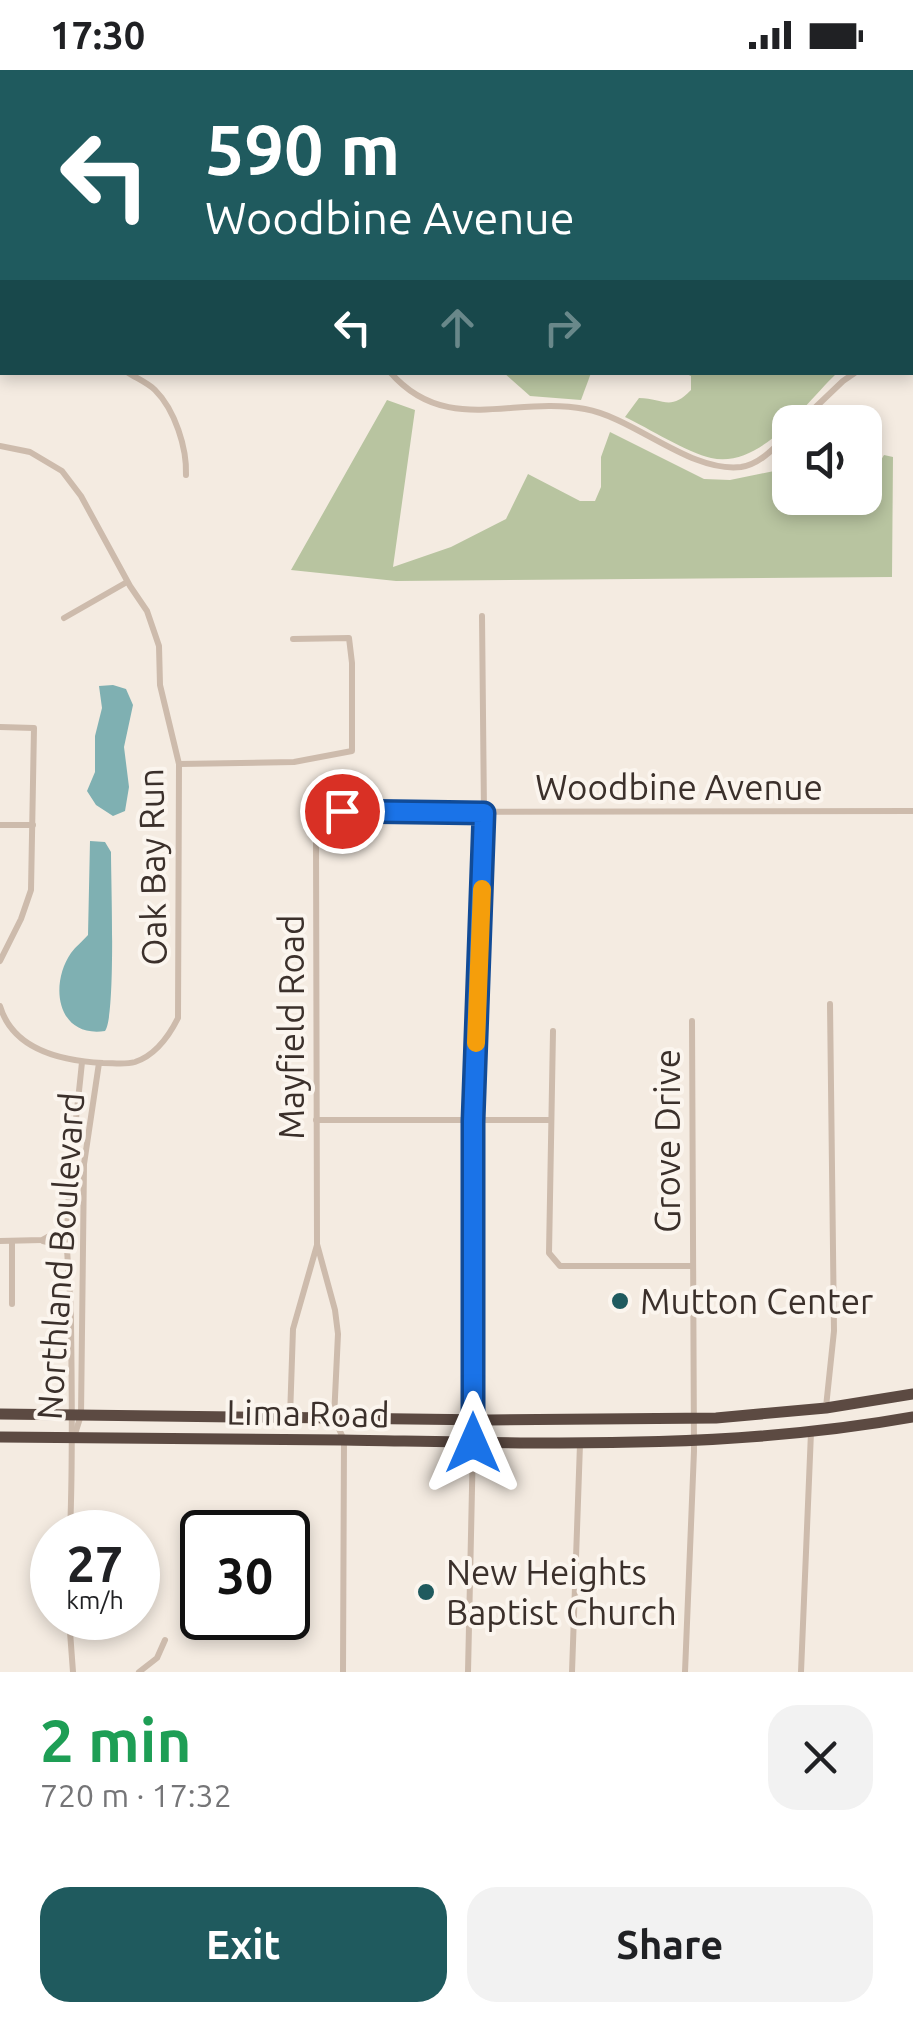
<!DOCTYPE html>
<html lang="en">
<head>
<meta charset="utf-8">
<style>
	:root { --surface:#fff; --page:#f2f2f2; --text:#202124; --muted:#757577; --accent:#1f5a5e }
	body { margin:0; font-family:Ubuntu,sans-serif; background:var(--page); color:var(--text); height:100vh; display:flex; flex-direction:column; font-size:38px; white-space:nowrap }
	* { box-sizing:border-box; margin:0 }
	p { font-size:32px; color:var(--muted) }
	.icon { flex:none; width:55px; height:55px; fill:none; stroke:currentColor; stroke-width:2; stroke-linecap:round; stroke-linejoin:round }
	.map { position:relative; height:1602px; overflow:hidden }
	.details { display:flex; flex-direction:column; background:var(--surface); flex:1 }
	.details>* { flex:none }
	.hud { position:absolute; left:0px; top:0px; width:915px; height:305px; box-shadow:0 5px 15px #0003; background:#1f5a5e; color:#fff; overflow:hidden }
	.fabs { position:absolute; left:772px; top:335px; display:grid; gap:20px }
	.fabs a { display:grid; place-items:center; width:110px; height:110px; border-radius:20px; background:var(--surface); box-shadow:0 5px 15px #0003; font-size:50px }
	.speed { position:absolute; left:30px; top:1440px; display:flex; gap:20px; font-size:50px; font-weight:700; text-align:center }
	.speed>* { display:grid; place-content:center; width:130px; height:130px; border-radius:50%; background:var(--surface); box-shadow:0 5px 15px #0003; line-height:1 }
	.speed small { font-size:25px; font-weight:400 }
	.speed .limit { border:5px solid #111; border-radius:15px; background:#fff; color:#111 }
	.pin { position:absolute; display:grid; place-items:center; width:85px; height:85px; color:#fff; margin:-42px; border:5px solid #fff; border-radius:50%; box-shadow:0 2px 10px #0007 }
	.me { position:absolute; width:110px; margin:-55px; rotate:0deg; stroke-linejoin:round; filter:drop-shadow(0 0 8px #0008) }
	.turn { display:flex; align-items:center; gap:35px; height:210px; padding:0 40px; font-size:45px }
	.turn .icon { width:130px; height:130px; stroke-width:2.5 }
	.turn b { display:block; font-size:70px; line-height:85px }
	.lanes { display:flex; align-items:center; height:95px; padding:0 40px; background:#0003; justify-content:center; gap:50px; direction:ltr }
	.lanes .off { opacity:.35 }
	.round { display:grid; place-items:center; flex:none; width:105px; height:105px; border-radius:30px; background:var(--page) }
	.summary { display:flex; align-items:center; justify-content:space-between; height:170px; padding:0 40px }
	h1 { font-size:60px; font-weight:700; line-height:75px; color:#1e9e55 }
	.cta { display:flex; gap:20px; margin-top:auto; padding:20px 40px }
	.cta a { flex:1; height:115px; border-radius:30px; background:var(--accent); color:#fff; font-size:40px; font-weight:700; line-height:115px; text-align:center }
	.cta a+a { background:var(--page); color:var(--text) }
	.status { display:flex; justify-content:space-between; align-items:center; height:70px; padding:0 50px; background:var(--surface); direction:ltr }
	.status svg { height:28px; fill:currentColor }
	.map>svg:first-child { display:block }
	.green { fill:#b8c4a0 }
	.water { fill:#7fb0b2 }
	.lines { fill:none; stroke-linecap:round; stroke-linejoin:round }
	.street { stroke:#cdbbac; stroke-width:6 }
	.highway { stroke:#5c4a42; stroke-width:11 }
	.route-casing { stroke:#114b97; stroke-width:25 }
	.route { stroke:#1a73e8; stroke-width:18 }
	.slow { stroke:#f59e0b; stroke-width:18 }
	.poi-dot { fill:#1f5a5e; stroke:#fbf5ee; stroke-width:4 }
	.labels { text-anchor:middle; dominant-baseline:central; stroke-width:8; stroke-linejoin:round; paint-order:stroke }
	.street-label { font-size:35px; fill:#3b302b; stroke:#fbf5ee }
	.poi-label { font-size:35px; fill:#3b302b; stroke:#fbf5ee; text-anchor:start }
</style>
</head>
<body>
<div class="status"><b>17:30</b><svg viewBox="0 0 49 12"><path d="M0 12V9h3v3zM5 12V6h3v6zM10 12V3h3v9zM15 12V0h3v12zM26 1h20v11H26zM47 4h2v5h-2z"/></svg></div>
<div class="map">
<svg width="913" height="1602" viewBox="0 0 913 1602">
	<rect width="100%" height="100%" fill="#f4ebe1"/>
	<g class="green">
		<polygon points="24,0 368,0 24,2"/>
		<polygon points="385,0 666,0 666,2"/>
		<polygon points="504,303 591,303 581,330 530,326"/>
		<path d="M684,303L837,302V303C804,334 762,399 711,388C688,383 648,358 625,347L639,328C663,328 670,342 691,320V306Z"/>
		<polygon points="387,330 415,340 393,497 451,477 506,449 528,404 580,431 595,431 601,417 601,387 610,362 704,409 730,410 784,399 790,403 790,428 841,442 866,442 869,417 882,411 881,390 884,385 893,387 892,507 396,511 291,500"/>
	</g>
	<g class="water">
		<polygon points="113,615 126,619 133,635 124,677 129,717 125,741 113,746 96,735 87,721 95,702 95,666 102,638 99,616"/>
		<path d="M90,771L105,772L111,782C111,810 116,947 105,961C57,968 49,915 71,883C76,876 83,871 88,865Z"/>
	</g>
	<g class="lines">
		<g class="street">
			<polyline points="379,0 379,2"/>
			<polyline points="0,67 2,68"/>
			<polyline points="0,172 2,172"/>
			<polyline points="0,276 2,277"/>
			<polyline points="912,293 913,293"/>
			<path d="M127,302C136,308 148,313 155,320C175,340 187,378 186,405"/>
			<path d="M390,302C446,367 515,325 585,339C635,348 690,403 741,397C761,394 776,376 790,362"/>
			<polyline points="800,352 843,311 856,302"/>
			<path d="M0,376L30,382L62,401L81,426L130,516L147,541L159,576L160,615L179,694L178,948C169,966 156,985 135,992C125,995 114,993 103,993C63,991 13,980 0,936"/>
			<polyline points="64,548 127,512"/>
			<polyline points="0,657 34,658 31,820 21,849 0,891"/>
			<polyline points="179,694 294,692 352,681 352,593 349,568 293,569"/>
			<polyline points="0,755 33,755"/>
			<polyline points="553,961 549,1183 560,1196 691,1196"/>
			<polyline points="316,1050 551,1050"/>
			<polyline points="0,1171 42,1170 51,1165 68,1164"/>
			<polyline points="43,1171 67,1177"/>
			<polyline points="12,1234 12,1171"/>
			<polyline points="826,1337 834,1261 830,934"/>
			<polyline points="290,1347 293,1259 317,1175"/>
			<polyline points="74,1367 81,1345 84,1094 99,993"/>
			<path d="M70,1462C73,1393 72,1324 71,1254C71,1229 68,1203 67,1177C67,1115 76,1054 82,992"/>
			<polyline points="69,1548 73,1602"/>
			<polyline points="139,1602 157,1588 165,1570"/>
			<polyline points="343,1602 344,1370 334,1348 338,1264 335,1240 317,1174 316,768 318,755 326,742 913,741"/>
			<polyline points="468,1602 473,1373 473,1051 484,743 482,546"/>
			<polyline points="572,1602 580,1374"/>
			<polyline points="685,1602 694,1381 692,951"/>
			<polyline points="801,1602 811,1362"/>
		</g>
		<g class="highway">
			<polyline points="0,1344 489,1350 716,1348 826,1338 913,1324"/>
			<path d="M0,1367C114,1369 229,1368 343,1370C534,1373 724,1381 913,1347"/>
		</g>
	</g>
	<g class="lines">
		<g class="route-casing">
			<polyline id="route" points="342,741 484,743 473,1051 473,1373"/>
		</g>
		<use href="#route" class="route"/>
		<polyline class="slow" points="476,973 482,819"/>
	</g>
	<g class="poi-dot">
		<circle cx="620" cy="1231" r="10"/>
		<circle cx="426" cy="1522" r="10"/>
	</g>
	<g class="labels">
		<g class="street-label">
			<text x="679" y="717">Woodbine Avenue</text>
			<text transform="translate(152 797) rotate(-91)">Oak Bay Run</text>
			<text transform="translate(291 957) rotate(-90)">Mayfield Road</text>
			<text transform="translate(667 1071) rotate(-90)">Grove Drive</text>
			<text transform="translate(60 1186) rotate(-86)">Northland Boulevard</text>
			<text transform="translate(308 1343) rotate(1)">Lima Road</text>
		</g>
		<g class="poi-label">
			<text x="640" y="1231">Mutton Center</text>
			<text x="446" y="1502">New Heights<tspan x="446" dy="40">Baptist Church</tspan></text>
		</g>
	</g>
</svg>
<div class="fabs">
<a><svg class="icon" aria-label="sound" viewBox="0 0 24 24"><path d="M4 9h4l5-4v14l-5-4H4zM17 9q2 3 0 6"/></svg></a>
</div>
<div class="speed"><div>27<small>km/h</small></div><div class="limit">30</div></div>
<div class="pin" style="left:342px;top:741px;background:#d93025"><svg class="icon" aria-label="arrive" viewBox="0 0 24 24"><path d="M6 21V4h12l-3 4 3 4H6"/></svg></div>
<svg class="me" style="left:473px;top:1373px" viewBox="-20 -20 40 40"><path d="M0-17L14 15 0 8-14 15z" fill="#1a73e8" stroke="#fff" stroke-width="4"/></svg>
<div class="hud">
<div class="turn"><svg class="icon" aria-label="left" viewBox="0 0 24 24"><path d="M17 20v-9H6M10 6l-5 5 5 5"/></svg><div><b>590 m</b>Woodbine Avenue</div></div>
<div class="lanes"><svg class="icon" aria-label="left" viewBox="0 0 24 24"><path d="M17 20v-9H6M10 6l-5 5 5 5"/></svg><svg class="icon off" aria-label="ahead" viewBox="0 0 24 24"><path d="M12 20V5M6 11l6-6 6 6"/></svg><svg class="icon off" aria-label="right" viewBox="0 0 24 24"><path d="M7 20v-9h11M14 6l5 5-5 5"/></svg></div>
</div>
</div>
<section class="details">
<div class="summary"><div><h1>2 min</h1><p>720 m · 17:32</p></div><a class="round"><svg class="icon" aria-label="close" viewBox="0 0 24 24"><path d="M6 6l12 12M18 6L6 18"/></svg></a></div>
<div class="cta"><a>Exit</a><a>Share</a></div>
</section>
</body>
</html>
